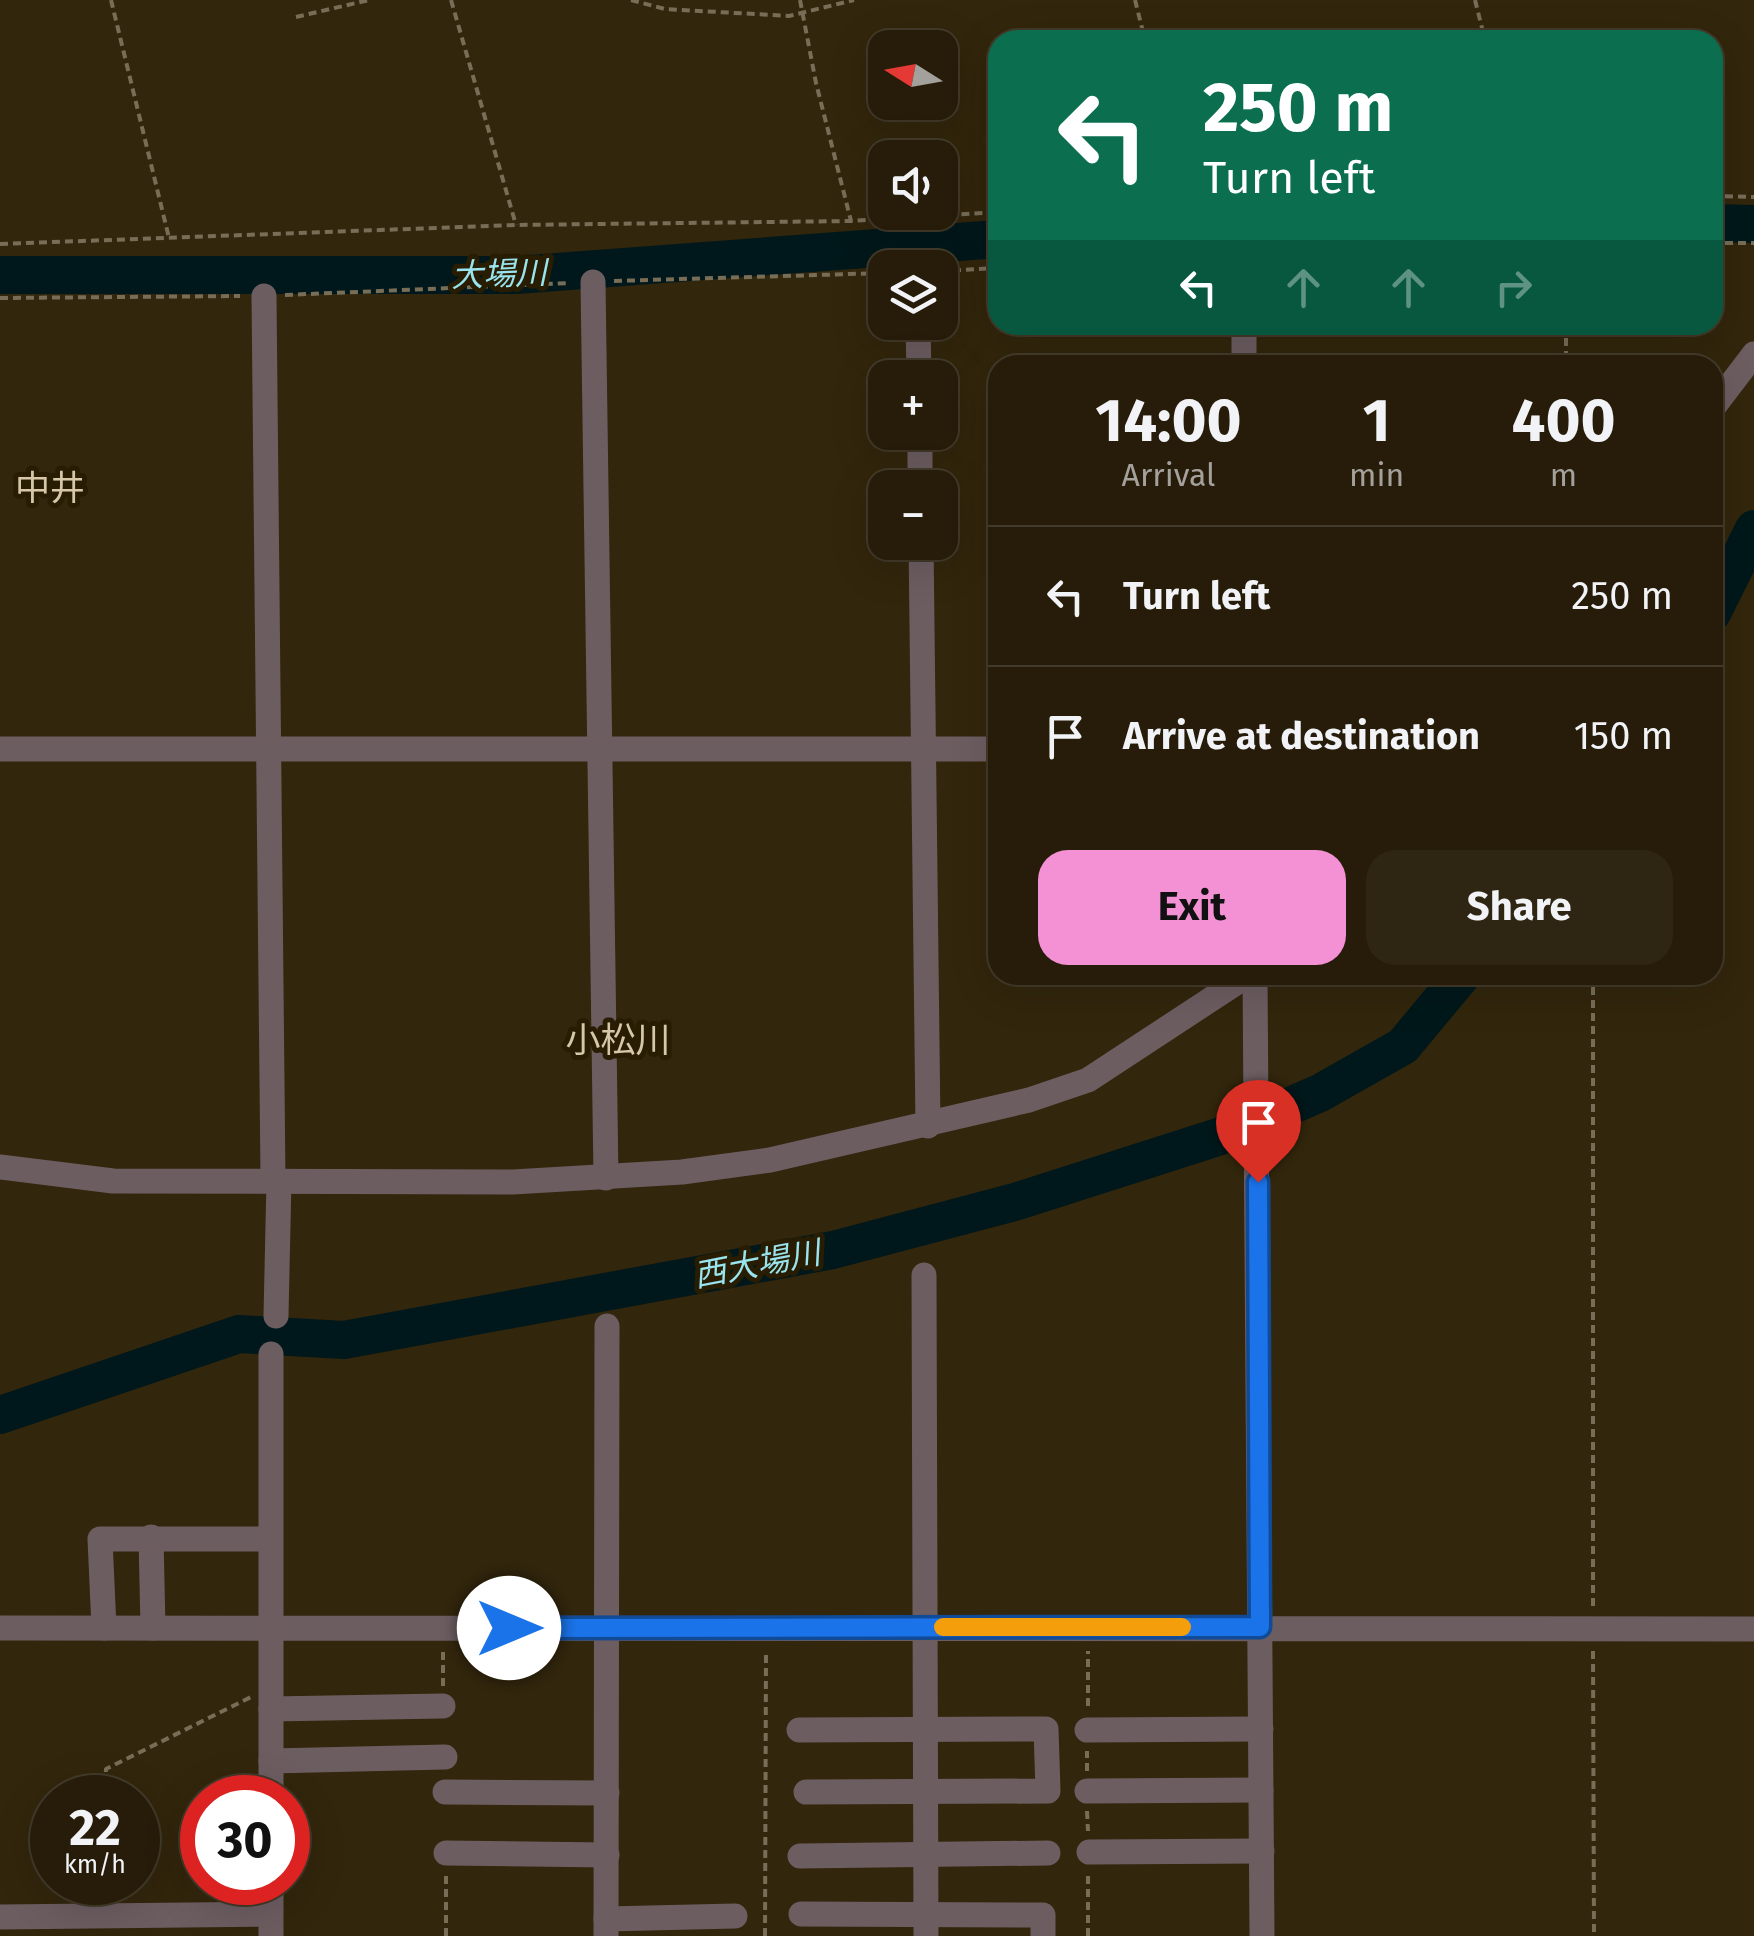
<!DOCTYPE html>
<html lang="en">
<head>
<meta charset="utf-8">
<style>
	:root { --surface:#261c09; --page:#2e2512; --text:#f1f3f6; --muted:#a4a19c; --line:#423a2a; --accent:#f491d4 }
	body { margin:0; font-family:"Fira Sans","Noto Sans JP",sans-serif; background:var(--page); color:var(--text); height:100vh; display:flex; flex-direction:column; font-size:38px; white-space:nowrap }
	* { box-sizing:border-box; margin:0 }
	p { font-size:32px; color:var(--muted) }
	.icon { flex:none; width:55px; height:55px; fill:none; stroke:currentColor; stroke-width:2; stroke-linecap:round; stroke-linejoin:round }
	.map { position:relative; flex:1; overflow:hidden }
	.panel { position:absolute; left:988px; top:355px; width:735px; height:630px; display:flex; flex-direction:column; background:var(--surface); border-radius:30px; box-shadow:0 10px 40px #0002,0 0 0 2px var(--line) }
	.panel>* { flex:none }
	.hud { position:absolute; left:988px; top:30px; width:735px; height:305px; border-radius:30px; box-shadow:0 10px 40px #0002,0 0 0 2px var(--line); background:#0b6e4f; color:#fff; overflow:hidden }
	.needle { width:65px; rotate:281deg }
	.tools { position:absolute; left:868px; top:30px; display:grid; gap:20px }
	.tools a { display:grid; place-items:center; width:90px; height:90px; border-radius:20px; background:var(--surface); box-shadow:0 10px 40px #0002,0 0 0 2px var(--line); font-size:50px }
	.speed { position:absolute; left:30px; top:1775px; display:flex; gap:20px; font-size:50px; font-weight:700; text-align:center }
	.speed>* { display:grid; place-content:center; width:130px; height:130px; border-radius:50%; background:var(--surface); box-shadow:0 10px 40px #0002,0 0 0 2px var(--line); line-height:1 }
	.speed small { font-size:25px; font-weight:400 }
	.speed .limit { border:15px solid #d22; background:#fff; color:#111 }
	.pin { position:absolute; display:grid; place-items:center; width:85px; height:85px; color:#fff; margin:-102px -42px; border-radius:50% 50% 50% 0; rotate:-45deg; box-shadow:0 0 10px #0007 }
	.pin .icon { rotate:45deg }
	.me { position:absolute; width:110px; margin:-55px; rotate:90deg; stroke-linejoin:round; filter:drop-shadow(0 0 8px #0008) }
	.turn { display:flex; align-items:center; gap:35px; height:210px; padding:0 50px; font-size:45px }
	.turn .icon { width:130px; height:130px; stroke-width:2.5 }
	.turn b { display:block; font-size:70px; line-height:85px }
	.lanes { display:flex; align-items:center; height:95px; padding:0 50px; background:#0003; justify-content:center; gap:50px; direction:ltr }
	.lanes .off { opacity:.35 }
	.eta { display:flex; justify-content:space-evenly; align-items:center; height:170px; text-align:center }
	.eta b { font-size:60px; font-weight:700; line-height:70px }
	.primary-button { display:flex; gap:20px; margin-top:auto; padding:20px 50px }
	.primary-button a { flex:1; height:115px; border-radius:30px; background:var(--accent); color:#111; font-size:40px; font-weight:700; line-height:115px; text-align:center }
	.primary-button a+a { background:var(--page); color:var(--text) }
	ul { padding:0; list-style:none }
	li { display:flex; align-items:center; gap:30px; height:140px; padding:0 50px; border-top:2px solid var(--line) }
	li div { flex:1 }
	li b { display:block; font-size:38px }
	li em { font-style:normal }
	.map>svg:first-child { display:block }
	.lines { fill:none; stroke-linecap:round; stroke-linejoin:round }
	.river { stroke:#00181b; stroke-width:38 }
	.path { stroke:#786e58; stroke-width:4; stroke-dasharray:8 5; stroke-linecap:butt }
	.minor { stroke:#6c5d61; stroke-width:25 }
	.route-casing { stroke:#114b97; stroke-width:25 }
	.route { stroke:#1a73e8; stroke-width:18 }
	.slow { stroke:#f59e0b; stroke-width:18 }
	.labels { text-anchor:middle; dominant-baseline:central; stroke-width:10; stroke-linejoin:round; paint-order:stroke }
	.water-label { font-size:32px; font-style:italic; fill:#99e4ee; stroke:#281d03 }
	.quarter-label { font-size:35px; fill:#d6c7a9; stroke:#281d03 }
</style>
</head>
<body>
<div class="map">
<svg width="1754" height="1936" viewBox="0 0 1754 1936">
	<rect width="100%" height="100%" fill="#32260c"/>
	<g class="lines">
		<g class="river">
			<polyline points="1712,223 1754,224"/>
			<polyline points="0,275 516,275 998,239"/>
			<polyline points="1712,613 1754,529"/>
			<polyline points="0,1415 239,1334 344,1340 833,1250 1018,1201 1221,1136 1320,1093 1403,1046 1462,975"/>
		</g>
		<g class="path">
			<polyline points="111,0 169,238"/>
			<polyline points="451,0 516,225"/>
			<polyline points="631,0 665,9 789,16 854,0"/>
			<polyline points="800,0 816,83 851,221"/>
			<polyline points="1135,0 1145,40"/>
			<polyline points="1475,0 1485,40"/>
			<polyline points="296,17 369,0"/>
			<polyline points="1712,196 1754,197"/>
			<polyline points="1712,243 1754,243"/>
			<polyline points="0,244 516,225 851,221 998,212"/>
			<polyline points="940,271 998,268"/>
			<polyline points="614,281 885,273"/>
			<polyline points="285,295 570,283"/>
			<polyline points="0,298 240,296"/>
			<polyline points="1566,325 1566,365"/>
			<polyline points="1593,1606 1593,975"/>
			<polyline points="1593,1651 1594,1936"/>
			<polyline points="443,1686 443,1651"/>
			<polyline points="1088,1706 1088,1651"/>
			<polyline points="1087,1771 1087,1751"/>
			<polyline points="105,1798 106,1769 251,1697"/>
			<polyline points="1087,1811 1088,1831"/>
			<polyline points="104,1896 104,1882"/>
			<polyline points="446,1936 446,1876"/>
			<polyline points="765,1936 766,1651"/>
			<polyline points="1088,1936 1088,1876"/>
		</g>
		<g class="minor">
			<polyline points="593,282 606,1178"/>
			<polyline points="264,296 273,1180"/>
			<polyline points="918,322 919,378"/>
			<polyline points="1244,325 1244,365"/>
			<polyline points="1712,409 1754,354"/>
			<polyline points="920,432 920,488"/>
			<polyline points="921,542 928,1126"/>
			<polyline points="0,749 998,749"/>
			<polyline points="1255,975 1262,1936"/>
			<polyline points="0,1167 113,1181 513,1182 682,1172 770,1160 1029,1100 1088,1080 1248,975"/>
			<polyline points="924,1275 926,1936"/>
			<polyline points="276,1316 279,1180"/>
			<polyline points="151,1537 153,1628"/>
			<polyline points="0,1628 1754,1629"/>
			<polyline points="104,1628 100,1539 270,1539"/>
			<polyline points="271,1709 443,1706"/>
			<polyline points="799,1730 1046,1729 1048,1791 806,1792"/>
			<polyline points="1087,1730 1261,1729"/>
			<polyline points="271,1761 445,1757"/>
			<polyline points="1087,1791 1261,1790"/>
			<polyline points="445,1792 607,1793"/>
			<polyline points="271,1798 271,1354"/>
			<polyline points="1089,1852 1262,1851"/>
			<polyline points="446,1853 607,1855"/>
			<polyline points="800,1856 1048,1853"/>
			<polyline points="271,1882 271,1936"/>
			<polyline points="801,1914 1043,1915 1043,1936"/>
			<polyline points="0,1917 270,1914"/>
			<polyline points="606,1919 735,1916"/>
			<polyline points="606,1936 607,1326"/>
		</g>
	</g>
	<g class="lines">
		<g class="route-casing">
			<polyline id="route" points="509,1628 1260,1627 1258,1182"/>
		</g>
		<use href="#route" class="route"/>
		<polyline class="slow" points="943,1627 1182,1627"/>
	</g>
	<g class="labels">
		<g class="water-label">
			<text transform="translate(499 274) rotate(-2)">大場川</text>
			<text transform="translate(757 1264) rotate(-11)">西大場川</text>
		</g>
		<g class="quarter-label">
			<text x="50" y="488">中井</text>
			<text x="618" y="1040">小松川</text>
		</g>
	</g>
</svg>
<div class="tools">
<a><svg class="needle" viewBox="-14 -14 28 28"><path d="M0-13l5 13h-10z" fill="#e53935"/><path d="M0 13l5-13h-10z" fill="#a4a19c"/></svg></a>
<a><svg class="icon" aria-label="sound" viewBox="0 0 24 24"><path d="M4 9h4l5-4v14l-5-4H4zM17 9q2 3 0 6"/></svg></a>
<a><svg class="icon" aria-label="layers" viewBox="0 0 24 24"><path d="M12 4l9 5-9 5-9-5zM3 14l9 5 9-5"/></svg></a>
<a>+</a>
<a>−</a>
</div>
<div class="speed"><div>22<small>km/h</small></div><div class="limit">30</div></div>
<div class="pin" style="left:1258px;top:1182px;background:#d93025"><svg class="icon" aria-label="arrive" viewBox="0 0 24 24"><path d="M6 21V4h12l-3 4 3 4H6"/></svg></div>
<svg class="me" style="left:509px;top:1628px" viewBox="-20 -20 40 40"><circle r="19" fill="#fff"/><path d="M0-13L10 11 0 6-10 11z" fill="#1a73e8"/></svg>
<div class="hud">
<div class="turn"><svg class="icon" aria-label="left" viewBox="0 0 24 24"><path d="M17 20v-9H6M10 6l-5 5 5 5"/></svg><div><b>250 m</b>Turn left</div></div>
<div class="lanes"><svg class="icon" aria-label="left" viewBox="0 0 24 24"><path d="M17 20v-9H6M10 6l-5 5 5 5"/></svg><svg class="icon off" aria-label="ahead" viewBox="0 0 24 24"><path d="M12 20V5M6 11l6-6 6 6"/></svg><svg class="icon off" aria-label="ahead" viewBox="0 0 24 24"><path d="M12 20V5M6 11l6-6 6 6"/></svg><svg class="icon off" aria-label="right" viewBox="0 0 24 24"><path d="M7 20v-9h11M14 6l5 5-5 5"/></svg></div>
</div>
<section class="panel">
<div class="eta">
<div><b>14:00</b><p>Arrival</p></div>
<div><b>1</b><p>min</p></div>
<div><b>400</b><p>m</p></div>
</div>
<ul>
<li><svg class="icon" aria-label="left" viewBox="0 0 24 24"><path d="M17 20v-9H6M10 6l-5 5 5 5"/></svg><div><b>Turn left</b></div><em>250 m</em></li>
<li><svg class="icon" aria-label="arrive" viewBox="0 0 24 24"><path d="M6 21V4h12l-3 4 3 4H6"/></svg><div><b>Arrive at destination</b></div><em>150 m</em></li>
</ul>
<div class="primary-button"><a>Exit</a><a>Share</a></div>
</section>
</div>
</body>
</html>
